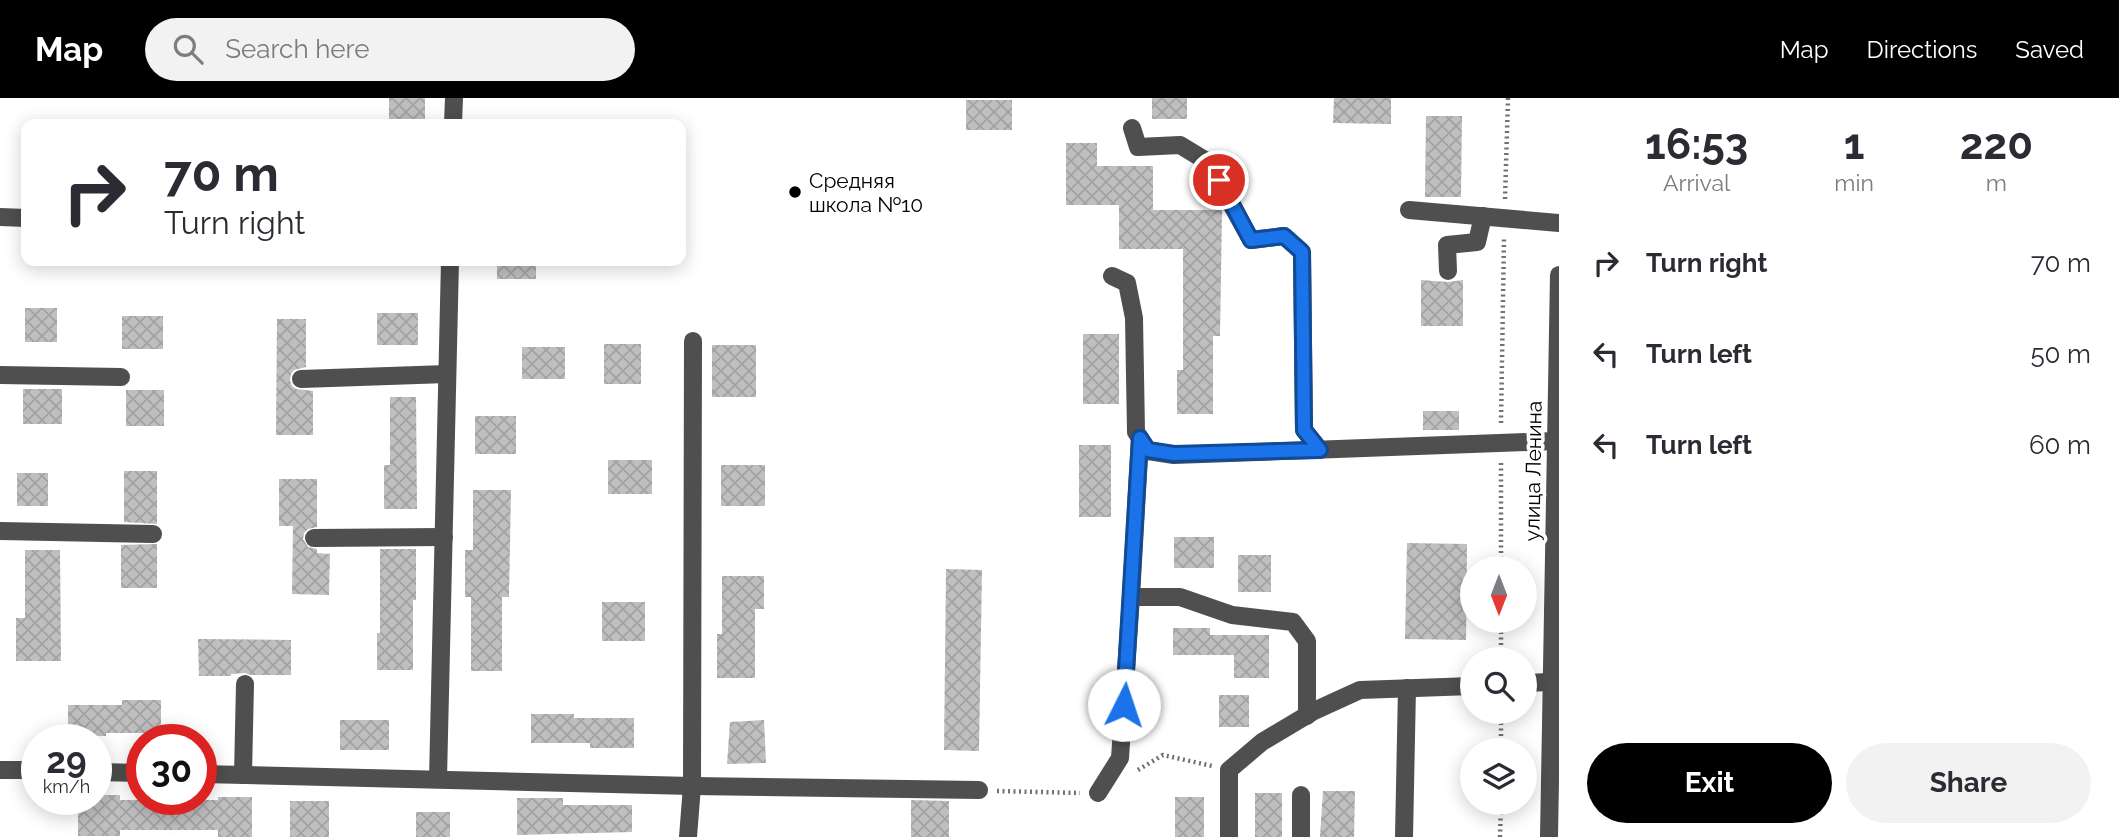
<!DOCTYPE html>
<html lang="en">
<head>
<meta charset="utf-8">
<style>
	:root { --surface:#fff; --page:#f2f2f3; --text:#2b2b33; --muted:#7c7c81; --accent:#000 }
	body { margin:0; font-family:Raleway,sans-serif; background:var(--page); color:var(--text); height:100vh; display:flex; flex-direction:column; font-size:26px; white-space:nowrap }
	* { box-sizing:border-box; margin:0 }
	p { font-size:23px; color:var(--muted) }
	.icon { flex:none; width:38px; height:38px; fill:none; stroke:currentColor; stroke-width:2; stroke-linecap:round; stroke-linejoin:round }
	.map { position:relative; flex:1; overflow:hidden }
	.drawer { display:flex; flex-direction:column; background:var(--surface); width:560px }
	.drawer>* { flex:none }
	.hud { position:absolute; left:21px; top:21px; width:665px; height:147px; border-radius:14px; box-shadow:0 4px 18px #0003; background:#fff; color:var(--text); overflow:hidden }
	.needle { width:46px; rotate:180deg }
	.fabs { position:absolute; left:1460px; top:458px; display:grid; gap:14px }
	.fabs a { display:grid; place-items:center; width:77px; height:77px; border-radius:50%; background:var(--surface); box-shadow:0 4px 18px #0003; font-size:35px }
	.speed { position:absolute; left:21px; top:626px; display:flex; gap:14px; font-size:35px; font-weight:700; text-align:center }
	.speed>* { display:grid; place-content:center; width:91px; height:91px; border-radius:50%; background:var(--surface); box-shadow:0 4px 18px #0003; line-height:1 }
	.speed small { font-size:18px; font-weight:400 }
	.speed .limit { border:10px solid #d22; background:#fff; color:#111 }
	.pin { position:absolute; display:grid; place-items:center; width:60px; height:60px; color:#fff; margin:-30px; border:4px solid #fff; border-radius:50%; box-shadow:0 2px 7px #0007 }
	.me { position:absolute; width:77px; margin:-38px; rotate:4deg; stroke-linejoin:round; filter:drop-shadow(0 0 5px #0008) }
	.turn { display:flex; align-items:center; gap:24px; height:147px; padding:0 28px; font-size:32px }
	.turn .icon { width:91px; height:91px; stroke-width:2.5 }
	.turn b { display:block; font-size:49px; line-height:60px }
	.eta { display:flex; justify-content:space-evenly; align-items:center; height:119px; text-align:center }
	.eta b { font-size:42px; font-weight:700; line-height:49px }
	.action { display:flex; gap:14px; margin-top:auto; padding:14px 28px }
	.action a { flex:1; height:80px; border-radius:42px; background:var(--accent); color:#fff; font-size:28px; font-weight:700; line-height:80px; text-align:center }
	.action a+a { background:var(--page); color:var(--text) }
	ul { padding:0; list-style:none }
	li { display:flex; align-items:center; gap:21px; height:91px; padding:0 28px }
	li div { flex:1 }
	li b { display:block; font-size:26px }
	li em { font-style:normal }
	header { display:flex; align-items:center; gap:42px; box-sizing:border-box; height:98px; padding:0 35px; background:var(--accent); color:#fff }
	header strong { font-size:33px }
	nav { display:flex; gap:38px; margin-inline-start:auto; font-size:24px }
	.search { width:490px; height:63px; background:var(--page); display:flex; align-items:center; gap:18px; box-sizing:border-box; padding:0 24px; border-radius:38px; color:var(--muted); font-size:26px }
	main { display:flex; flex:1; min-height:0 }
	.map>svg:first-child { display:block }
	.building { fill:url(#building-cross-hatch) }
	.lines { fill:none; stroke-linecap:round; stroke-linejoin:round }
	.path { stroke:#717171; stroke-width:4.5; stroke-dasharray:2 3.5; stroke-linecap:butt }
	.minor { stroke:#4f4f4f; stroke-width:18 }
	.route-casing { stroke:#114b97; stroke-width:18 }
	.route { stroke:#1a73e8; stroke-width:12 }
	.poi-dot { fill:#000; stroke:#fff; stroke-width:2.5 }
	.labels { text-anchor:middle; dominant-baseline:central; stroke-width:7; stroke-linejoin:round; paint-order:stroke }
	.poi-label { font-size:21px; fill:#000; stroke:#fff; text-anchor:start }
	.street-label { font-size:21px; fill:#000; stroke:#fff }
</style>
</head>
<body>
<header>
<strong>Map</strong>
<div class="search"><svg class="icon" aria-label="search" viewBox="0 0 24 24"><circle cx="10" cy="10" r="6"/><path d="M15 15l6 6"/></svg>Search here</div>
<nav><a>Map</a><a>Directions</a><a>Saved</a></nav>
</header>
<main>
<div class="map">
<svg width="1559" height="739" viewBox="0 0 1559 739">
	<defs>
		<pattern id="building-cross-hatch" width="8" height="8" patternUnits="userSpaceOnUse" patternTransform="scale(1.75)"><rect width="8" height="8" fill="#bfbfbf"/><path d="M0 0l8 8M0 8l8-8" fill="none" stroke="#a2a2a2"/></pattern>
	</defs>
	<rect width="100%" height="100%" fill="#fff"/>
	<g class="building">
		<rect x="389" y="0" width="36" height="26"/>
		<rect x="1152" y="0" width="35" height="21"/>
		<polygon points="1334,0 1391,0 1391,26 1333,25"/>
		<rect x="966" y="2" width="46" height="30"/>
		<polygon points="1426,18 1462,18 1461,99 1425,99"/>
		<polygon points="1066,45 1097,45 1097,68 1153,68 1153,112 1222,112 1220,238 1213,238 1213,316 1177,316 1177,272 1183,272 1183,151 1119,151 1119,107 1066,107"/>
		<rect x="497" y="163" width="39" height="18"/>
		<polygon points="1421,182 1448,184 1463,182 1463,228 1421,228"/>
		<rect x="25" y="210" width="32" height="34"/>
		<rect x="377" y="215" width="41" height="32"/>
		<rect x="122" y="218" width="41" height="33"/>
		<polygon points="277,221 306,221 306,269 294,272 291,276 290,282 292,288 296,291 313,293 313,337 276,337"/>
		<rect x="1083" y="236" width="36" height="70"/>
		<rect x="604" y="246" width="37" height="40"/>
		<rect x="712" y="247" width="44" height="52"/>
		<rect x="522" y="249" width="43" height="32"/>
		<rect x="23" y="291" width="39" height="35"/>
		<rect x="126" y="292" width="38" height="36"/>
		<polygon points="390,299 416,299 417,411 384,411 384,367 390,367"/>
		<rect x="1423" y="313" width="36" height="19"/>
		<rect x="475" y="318" width="41" height="38"/>
		<rect x="1079" y="347" width="32" height="72"/>
		<rect x="608" y="362" width="44" height="34"/>
		<rect x="721" y="367" width="44" height="41"/>
		<polygon points="124,373 157,373 157,426 124,424"/>
		<rect x="17" y="375" width="31" height="33"/>
		<polygon points="279,381 317,381 317,429 308,431 304,435 303,441 308,449 317,451 317,455 330,456 329,497 292,496 293,428 279,428"/>
		<polygon points="473,392 511,392 509,499 502,499 502,573 471,573 471,499 465,499 465,452 473,452"/>
		<rect x="1174" y="439" width="40" height="31"/>
		<polygon points="1407,445 1467,446 1466,542 1405,541"/>
		<polygon points="157,446 157,490 121,490 121,447"/>
		<polygon points="380,451 416,451 416,502 413,502 413,572 377,572 377,535 380,535"/>
		<polygon points="25,452 60,452 61,563 16,563 16,520 25,520"/>
		<rect x="1238" y="457" width="33" height="37"/>
		<polygon points="946,471 982,472 979,653 944,652"/>
		<polygon points="722,478 764,478 764,511 755,511 755,580 717,580 717,536 722,536"/>
		<rect x="602" y="504" width="43" height="39"/>
		<polygon points="1173,530 1210,530 1210,537 1269,537 1269,580 1234,580 1234,557 1173,557"/>
		<polygon points="198,541 291,542 291,577 251,577 245,575 231,576 231,578 199,578"/>
		<rect x="1219" y="597" width="30" height="32"/>
		<polygon points="122,602 161,602 161,635 106,635 106,638 68,638 68,607 122,607"/>
		<polygon points="531,616 574,616 574,620 634,620 634,650 590,650 590,645 531,645"/>
		<rect x="340" y="622" width="49" height="30"/>
		<polygon points="764,622 766,665 727,666 730,624"/>
		<polygon points="1323,693 1355,693 1354,739 1320,739"/>
		<rect x="1255" y="695" width="27" height="44"/>
		<polygon points="96,697 120,697 120,702 218,702 218,699 252,699 252,739 218,739 218,732 120,732 120,738 78,738 78,702 96,702"/>
		<rect x="1175" y="699" width="29" height="40"/>
		<polygon points="517,700 563,700 563,707 632,707 632,734 517,737"/>
		<polygon points="911,702 949,703 949,739 911,739"/>
		<rect x="290" y="703" width="39" height="36"/>
		<rect x="416" y="714" width="34" height="25"/>
	</g>
	<g class="lines">
		<g class="path">
			<polyline points="1505,101 1508,0"/>
			<polyline points="1501,325 1504,141"/>
			<polyline points="1501,365 1501,471"/>
			<polyline points="1501,523 1501,562"/>
			<polyline points="1501,614 1501,653"/>
			<polyline points="1138,672 1163,657 1212,668"/>
			<polyline points="997,693 1080,695"/>
			<polyline points="1500,739 1501,705"/>
		</g>
		<g class="minor">
			<polyline points="453,26 454,0"/>
			<polyline points="1132,30 1138,49 1180,47 1208,64 1251,142 1284,138 1302,154 1304,332 1320,352"/>
			<polyline points="1409,112 1559,125"/>
			<polyline points="0,119 26,120"/>
			<polyline points="1448,173 1447,147 1477,144 1483,118"/>
			<polyline points="1112,178 1127,185 1134,220 1136,334 1148,353 1174,357 1556,343"/>
			<polyline points="0,277 121,279"/>
			<polyline points="301,281 447,276"/>
			<polyline points="1140,340 1131,499 1180,499 1232,517 1293,524 1307,543 1307,618"/>
			<polyline points="0,433 153,436"/>
			<polyline points="314,440 444,439"/>
			<polyline points="1524,585 1551,584"/>
			<polyline points="0,672 37,672"/>
			<polyline points="96,674 142,675"/>
			<polyline points="201,676 692,688 979,692"/>
			<polyline points="243,677 245,586"/>
			<polyline points="438,681 450,163"/>
			<polyline points="1098,695 1120,660 1131,499"/>
			<polyline points="688,739 692,688 693,243"/>
			<polyline points="1229,739 1229,672 1262,644 1314,613 1360,592 1472,588"/>
			<polyline points="1301,739 1301,697"/>
			<polyline points="1404,739 1407,590"/>
			<polyline points="1549,739 1559,177"/>
		</g>
	</g>
	<g class="lines">
		<g class="route-casing">
			<polyline id="route" points="1124,607 1140,340 1148,352 1174,356 1320,352 1304,332 1302,154 1284,138 1251,142 1219,82"/>
		</g>
		<use href="#route" class="route"/>
	</g>
	<circle class="poi-dot" cx="795" cy="94" r="7"/>
	<g class="labels">
		<g class="poi-label">
			<text x="809" y="82">Средняя<tspan x="809" dy="24">школа №10</tspan></text>
		</g>
		<g class="street-label">
			<text transform="translate(1533 373) rotate(-89)">улица Ленина</text>
		</g>
	</g>
</svg>
<div class="fabs">
<a><svg class="needle" viewBox="-14 -14 28 28"><path d="M0-13l5 13h-10z" fill="#e53935"/><path d="M0 13l5-13h-10z" fill="#7c7c81"/></svg></a>
<a><svg class="icon" aria-label="search" viewBox="0 0 24 24"><circle cx="10" cy="10" r="6"/><path d="M15 15l6 6"/></svg></a>
<a><svg class="icon" aria-label="layers" viewBox="0 0 24 24"><path d="M12 4l9 5-9 5-9-5zM3 14l9 5 9-5"/></svg></a>
</div>
<div class="speed"><div>29<small>km/h</small></div><div class="limit">30</div></div>
<div class="pin" style="left:1219px;top:82px;background:#d93025"><svg class="icon" aria-label="arrive" viewBox="0 0 24 24"><path d="M6 21V4h12l-3 4 3 4H6"/></svg></div>
<svg class="me" style="left:1124px;top:607px" viewBox="-20 -20 40 40"><circle r="19" fill="#fff"/><path d="M0-13L10 11 0 6-10 11z" fill="#1a73e8"/></svg>
<div class="hud">
<div class="turn"><svg class="icon" aria-label="right" viewBox="0 0 24 24"><path d="M7 20v-9h11M14 6l5 5-5 5"/></svg><div><b>70 m</b>Turn right</div></div>
</div>
</div>
<section class="drawer">
<div class="eta">
<div><b>16:53</b><p>Arrival</p></div>
<div><b>1</b><p>min</p></div>
<div><b>220</b><p>m</p></div>
</div>
<ul>
<li><svg class="icon" aria-label="right" viewBox="0 0 24 24"><path d="M7 20v-9h11M14 6l5 5-5 5"/></svg><div><b>Turn right</b></div><em>70 m</em></li>
<li><svg class="icon" aria-label="left" viewBox="0 0 24 24"><path d="M17 20v-9H6M10 6l-5 5 5 5"/></svg><div><b>Turn left</b></div><em>50 m</em></li>
<li><svg class="icon" aria-label="left" viewBox="0 0 24 24"><path d="M17 20v-9H6M10 6l-5 5 5 5"/></svg><div><b>Turn left</b></div><em>60 m</em></li>
</ul>
<div class="action"><a>Exit</a><a>Share</a></div>
</section>
</main>
</body>
</html>
